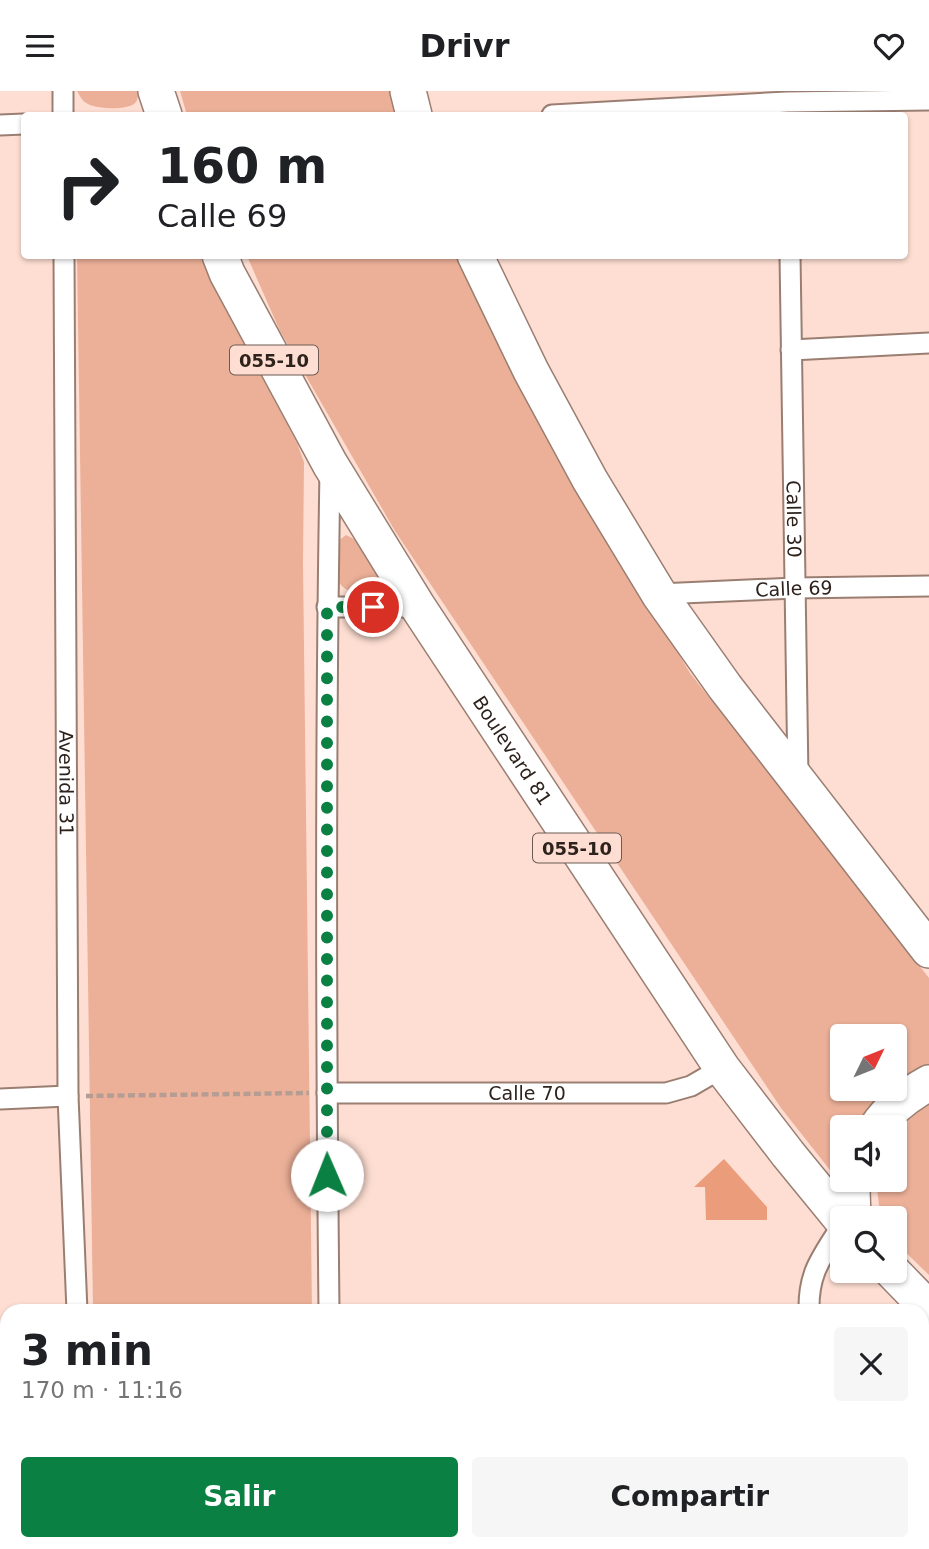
<!DOCTYPE html>
<html lang="es">
<head>
<meta charset="utf-8">
<style>
	:root { --surface:#fff; --page:#f6f6f6; --text:#202124; --muted:#757577; --accent:#0b8043 }
	body { margin:0; font-family:"DejaVu Sans",sans-serif; background:var(--page); color:var(--text); height:100vh; display:flex; flex-direction:column; font-size:26px; white-space:nowrap }
	* { box-sizing:border-box; margin:0 }
	p { font-size:23px; color:var(--muted) }
	.icon { flex:none; width:38px; height:38px; fill:none; stroke:currentColor; stroke-width:2; stroke-linecap:round; stroke-linejoin:round }
	.map { position:relative; flex:1; overflow:hidden }
	.drawer { position:absolute; left:0px; top:1213px; width:929px; height:247px; display:flex; flex-direction:column; background:var(--surface); border-radius:21px 21px 0 0; box-shadow:0 2px 5px #0004 }
	.drawer>* { flex:none }
	.top-card { position:absolute; left:21px; top:21px; width:887px; height:147px; border-radius:7px; box-shadow:0 2px 5px #0004; background:#fff; color:var(--text); overflow:hidden }
	.needle { width:46px; rotate:47deg }
	.tools { position:absolute; left:830px; top:933px; display:grid; gap:14px }
	.tools a { display:grid; place-items:center; width:77px; height:77px; border-radius:7px; background:var(--surface); box-shadow:0 2px 5px #0004; font-size:35px }
	.pin { position:absolute; display:grid; place-items:center; width:60px; height:60px; color:#fff; margin:-30px; border:4px solid #fff; border-radius:50%; box-shadow:0 2px 7px #0007 }
	.me { position:absolute; width:77px; margin:-38px; rotate:359deg; stroke-linejoin:round; filter:drop-shadow(0 0 5px #0008) }
	.turn { display:flex; align-items:center; gap:24px; height:147px; padding:0 21px; font-size:32px }
	.turn .icon { width:91px; height:91px; stroke-width:2.5 }
	.turn b { display:block; font-size:49px; line-height:60px }
	.round { display:grid; place-items:center; flex:none; width:74px; height:74px; border-radius:7px; background:var(--page) }
	.headline { display:flex; align-items:center; justify-content:space-between; height:119px; padding:0 21px }
	h1 { font-size:42px; font-weight:700; line-height:52px }
	.action { display:flex; gap:14px; margin-top:auto; padding:14px 21px }
	.action a { flex:1; height:80px; border-radius:7px; background:var(--accent); color:#fff; font-size:28px; font-weight:700; line-height:80px; text-align:center }
	.action a+a { background:var(--page); color:var(--text) }
	header { display:flex; justify-content:space-between; align-items:center; height:91px; padding:0 21px; background:var(--surface); font-size:32px; font-weight:700 }
	.map>svg:first-child { display:block }
	.green { fill:#ecb098 }
	.building { fill:#eb9c7b }
	.lines { fill:none; stroke-linecap:round; stroke-linejoin:round }
	.street-casing { stroke:#9a7e72; stroke-width:23 }
	.primary-casing { stroke:#9a7e72; stroke-width:33 }
	.highway-casing { stroke:#9a7e72; stroke-width:38 }
	.path { stroke:#b69d93; stroke-width:4.5; stroke-dasharray:7 3.5; stroke-linecap:butt }
	.street { stroke:#fff; stroke-width:19 }
	.primary { stroke:#fff; stroke-width:30 }
	.highway { stroke:#fff; stroke-width:35 }
	.route { stroke:#0b8043; stroke-width:12; stroke-dasharray:0 21.6 }
	.labels { text-anchor:middle; dominant-baseline:central; stroke-width:5; stroke-linejoin:round; paint-order:stroke }
	.shield { fill:#feded2; stroke:#6c5a53; stroke-width:2 }
	.shield-label { font-size:18px; font-weight:bold; fill:#2e221d }
	.street-label { font-size:19px; fill:#2e221d; stroke:#feded2 }
</style>
</head>
<body>
<header><svg class="icon" aria-label="menu" viewBox="0 0 24 24"><path d="M4 6h16M4 12h16M4 18h16"/></svg>Drivr<svg class="icon" aria-label="heart" viewBox="0 0 24 24"><path d="M12 20l-8-8c-3-5 5-10 8-4 3-6 11-1 8 4z"/></svg></header>
<div class="map">
<svg width="929" height="1458" viewBox="0 0 929 1458">
	<rect width="100%" height="100%" fill="#feded2"/>
	<g class="green">
		<path d="M77,0H139C138,4 138,8 136,11C129,20 97,18 88,13C82,10 80,5 77,0Z"/>
		<polygon points="180,0 389,0 399,24 187,24"/>
		<polygon points="77,165 202,165 231,227 297,352 304,371 303,472 312,1220 93,1220"/>
		<polygon points="247,165 456,165 549,347 690,582 929,887 929,976 894,996 894,945 842,945 842,998 893,998 861,1036 842,1036 842,1077 830,1079 781,1017 395,440 280,240"/>
		<path d="M346,444L354,448L380,487L373,498C368,499 360,502 355,501C332,499 334,470 334,453Z"/>
		<polygon points="929,1008 929,1184 894,1150 894,1127 884,1127 879,1114 876,1089 894,1088 894,1036"/>
		<polygon points="314,1452 315,1458 97,1458 97,1453"/>
	</g>
	<polygon class="building" points="724,1068 767,1116 767,1129 706,1129 705,1096 694,1096"/>
	<g class="lines">
		<g class="street-casing">
			<g id="street">
				<polyline points="63,0 63,24"/>
				<polyline points="552,24 787,11 929,9"/>
				<polyline points="0,34 24,33"/>
				<path id="s1" d="M64,164L68,1005L77,1220"/>
				<path id="s2" d="M790,164L798,687"/>
				<polyline points="791,259 929,252"/>
				<path id="s3" d="M659,503L795,497L929,495"/>
				<polyline points="327,516 418,516"/>
				<path id="s4" d="M327,1002H666L691,995L722,977"/>
				<polyline points="0,1008 68,1005"/>
				<path d="M329,1220C326,940 325,660 330,381"/>
				<path d="M809,1220C808,1181 822,1166 842,1134"/>
				<polyline points="87,1452 88,1458"/>
				<polyline points="331,1452 331,1458"/>
				<polyline points="893,1452 899,1458"/>
			</g>
		</g>
		<g class="primary-casing">
			<g id="primary">
				<polyline points="922,1342 929,1335"/>
				<polyline points="922,1406 929,1399"/>
				<polyline points="812,1458 817,1452"/>
				<polyline points="871,1458 877,1452"/>
			</g>
		</g>
		<g class="highway-casing">
			<g id="highway">
				<polyline points="156,0 164,24"/>
				<polyline points="408,0 414,24"/>
				<path id="s5" d="M220,164L227,182L330,373L418,516L722,977L788,1063L842,1129"/>
				<polyline points="475,164 531,280 590,389 659,503 725,596 929,859"/>
				<path d="M877,1036C890,1016 909,1003 929,992"/>
				<polyline points="853,1127 852,1100 855,1088"/>
				<polyline points="892,1180 929,1218"/>
			</g>
		</g>
		<polyline class="path" points="86,1005 309,1002"/>
		<use href="#street" class="street"/>
		<use href="#primary" class="primary"/>
		<use href="#highway" class="highway"/>
	</g>
	<g class="lines">
		<polyline class="route" points="327,1084 327,516 373,516"/>
	</g>
	<g class="labels">
		<g class="shield">
			<rect x="230" y="254.5" width="88" height="29" rx="5"/>
			<rect x="533" y="742.5" width="88" height="29" rx="5"/>
		</g>
		<g class="shield-label">
			<text x="274" y="269">055-10</text>
			<text x="577" y="757">055-10</text>
		</g>
		<g class="street-label">
			<text stroke="none"><textPath href="#s2" startOffset="264">Calle 30</textPath></text>
			<text stroke="none"><textPath href="#s3" startOffset="135">Calle 69</textPath></text>
			<text stroke="none"><textPath href="#s5" startOffset="576">Boulevard 81</textPath></text>
			<text stroke="none"><textPath href="#s1" startOffset="528">Avenida 31</textPath></text>
			<text stroke="none"><textPath href="#s4" startOffset="200">Calle 70</textPath></text>
		</g>
	</g>
</svg>
<div class="tools">
<a><svg class="needle" viewBox="-14 -14 28 28"><path d="M0-13l5 13h-10z" fill="#e53935"/><path d="M0 13l5-13h-10z" fill="#757577"/></svg></a>
<a><svg class="icon" aria-label="sound" viewBox="0 0 24 24"><path d="M4 9h4l5-4v14l-5-4H4zM17 9q2 3 0 6"/></svg></a>
<a><svg class="icon" aria-label="search" viewBox="0 0 24 24"><circle cx="10" cy="10" r="6"/><path d="M15 15l6 6"/></svg></a>
</div>
<div class="pin" style="left:373px;top:516px;background:#d93025"><svg class="icon" aria-label="arrive" viewBox="0 0 24 24"><path d="M6 21V4h12l-3 4 3 4H6"/></svg></div>
<svg class="me" style="left:327px;top:1084px" viewBox="-20 -20 40 40"><circle r="19" fill="#fff"/><path d="M0-13L10 11 0 6-10 11z" fill="#0b8043"/></svg>
<div class="top-card">
<div class="turn"><svg class="icon" aria-label="right" viewBox="0 0 24 24"><path d="M7 20v-9h11M14 6l5 5-5 5"/></svg><div><b>160 m</b>Calle 69</div></div>
</div>
<section class="drawer">
<div class="headline"><div><h1>3 min</h1><p>170 m · 11:16</p></div><a class="round"><svg class="icon" aria-label="close" viewBox="0 0 24 24"><path d="M6 6l12 12M18 6L6 18"/></svg></a></div>
<div class="action"><a>Salir</a><a>Compartir</a></div>
</section>
</div>
</body>
</html>
